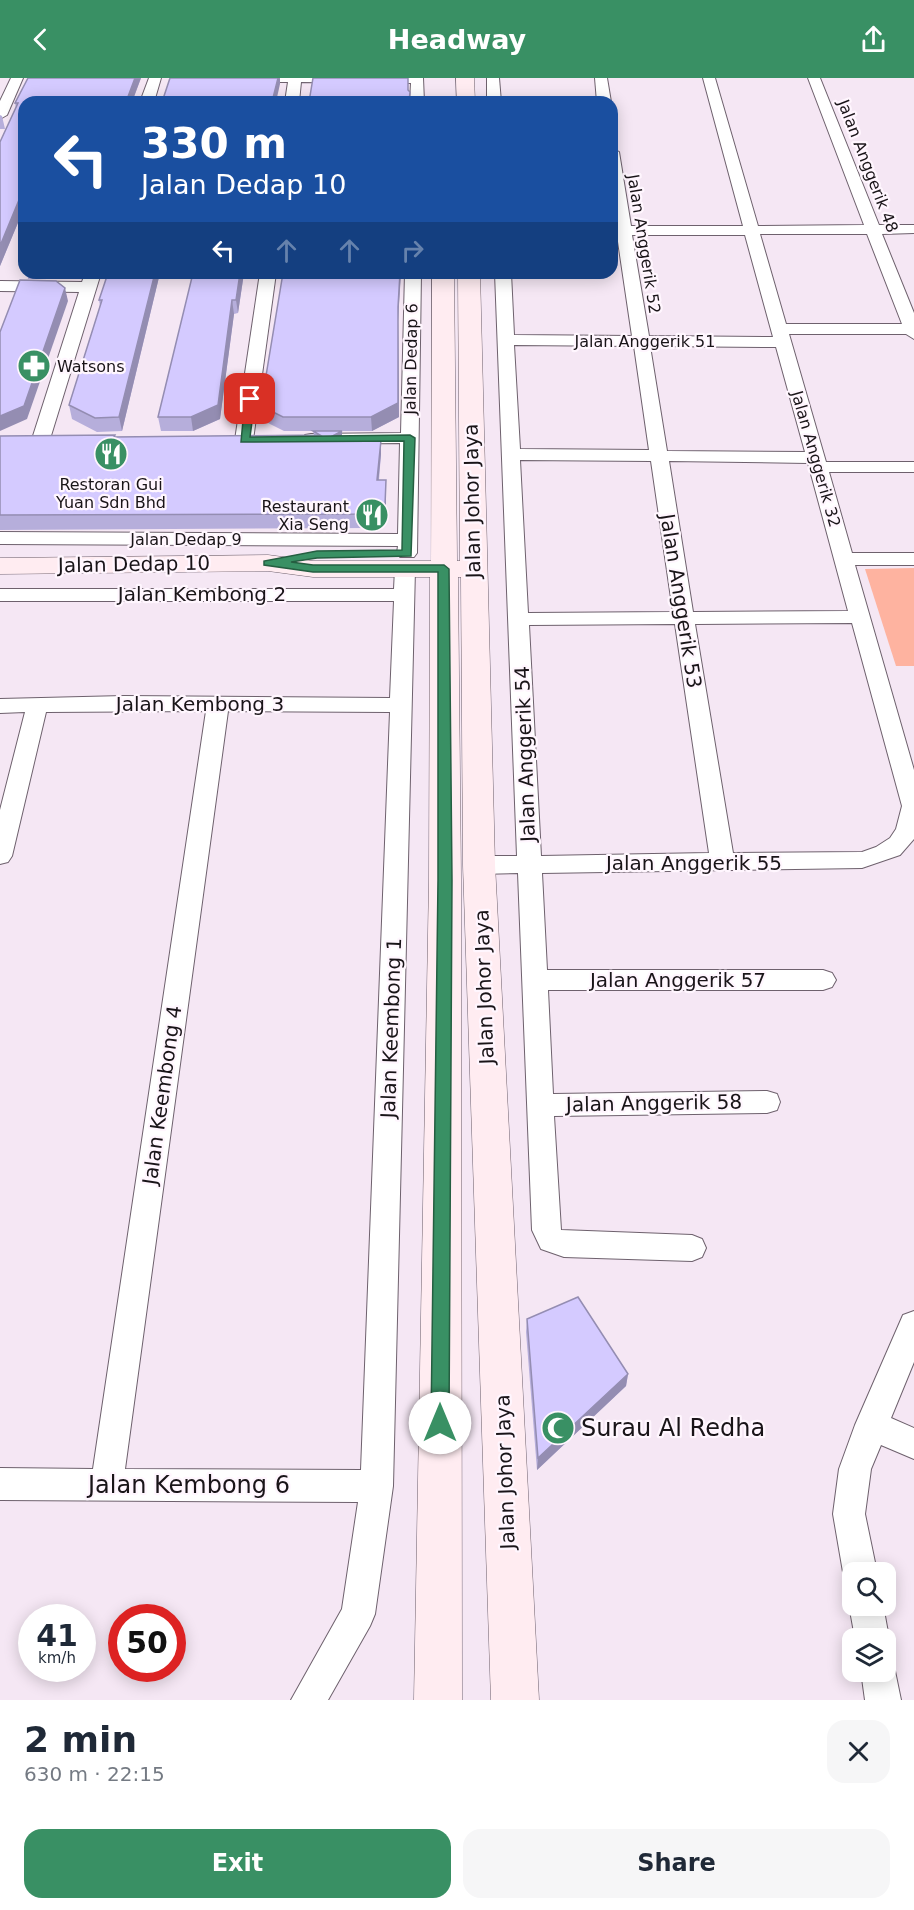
<!DOCTYPE html>
<html lang="en">
<head>
<meta charset="utf-8">
<style>
	:root { --surface:#fff; --page:#f6f6f7; --text:#1f2937; --muted:#747a83; --accent:#399064 }
	body { margin:0; font-family:"DejaVu Sans",sans-serif; background:var(--page); color:var(--text); height:100vh; display:flex; flex-direction:column; font-size:22px; white-space:nowrap }
	* { box-sizing:border-box; margin:0 }
	p { font-size:20px; color:var(--muted) }
	.icon { flex:none; width:33px; height:33px; fill:none; stroke:currentColor; stroke-width:2; stroke-linecap:round; stroke-linejoin:round }
	.map { position:relative; height:1622px; overflow:hidden }
	.drawer { display:flex; flex-direction:column; background:var(--surface); flex:1 }
	.drawer>* { flex:none }
	.top-card { position:absolute; left:18px; top:18px; width:600px; height:183px; border-radius:18px; box-shadow:0 3px 15px #0003; background:#1a4fa0; color:#fff; overflow:hidden }
	.controls { position:absolute; left:842px; top:1484px; display:grid; gap:12px }
	.controls a { display:grid; place-items:center; width:54px; height:54px; border-radius:12px; background:var(--surface); box-shadow:0 3px 15px #0003; font-size:30px }
	.speed { position:absolute; left:18px; top:1526px; display:flex; gap:12px; font-size:30px; font-weight:700; text-align:center }
	.speed>* { display:grid; place-content:center; width:78px; height:78px; border-radius:50%; background:var(--surface); box-shadow:0 3px 15px #0003; line-height:1 }
	.speed small { font-size:15px; font-weight:400 }
	.speed .limit { border:9px solid #d22; background:#fff; color:#111 }
	.pin { position:absolute; display:grid; place-items:center; width:51px; height:51px; color:#fff; margin:-26px; border-radius:12px; box-shadow:0 3px 9px #0006 }
	.me { position:absolute; width:66px; margin:-33px; rotate:0deg; stroke-linejoin:round; filter:drop-shadow(0 0 4px #0008) }
	.turn { display:flex; align-items:center; gap:21px; height:126px; padding:0 24px; font-size:27px }
	.turn .icon { width:78px; height:78px; stroke-width:2.5 }
	.turn b { display:block; font-size:42px; line-height:51px }
	.lanes { display:flex; align-items:center; height:57px; padding:0 24px; background:#0003; justify-content:center; gap:30px; direction:ltr }
	.lanes .off { opacity:.35 }
	.round { display:grid; place-items:center; flex:none; width:63px; height:63px; border-radius:18px; background:var(--page) }
	.head { display:flex; align-items:center; justify-content:space-between; height:102px; padding:0 24px }
	h1 { font-size:36px; font-weight:800; line-height:45px }
	.primary-button { display:flex; gap:12px; margin-top:auto; padding:12px 24px }
	.primary-button a { flex:1; height:69px; border-radius:18px; background:var(--accent); color:#fff; font-size:24px; font-weight:800; line-height:69px; text-align:center }
	.primary-button a+a { background:var(--page); color:var(--text) }
	header { display:flex; justify-content:space-between; align-items:center; height:78px; padding:0 24px; background:var(--accent); color:#fff; font-size:27px; font-weight:800 }
	.map>svg:first-child { display:block }
	.green { fill:#feb3a0 }
	.lines { fill:none; stroke-linecap:round; stroke-linejoin:round }
	.minor-casing { stroke:#6e616d; stroke-width:2 }
	.secondary-casing { stroke:#6e616d; stroke-width:1 }
	.minor { fill:#fff; fill-rule:evenodd }
	.secondary { fill:#ffecf1; fill-rule:evenodd }
	.wall { fill:#b6aedb }
	.shaded-wall { fill:#948db2 }
	.building { fill:#d4caff; stroke:#948db2; stroke-width:1.5 }
	.route { fill:#399064; stroke:#255e41; stroke-width:1.5 }
	.labels { text-anchor:middle; dominant-baseline:central; stroke-width:4.5; stroke-linejoin:round; paint-order:stroke }
	.far-street-label { font-size:16px; fill:#191418; stroke:#fff6fe }
	.far-poi-label { font-size:16px; fill:#191418; stroke:#fff6fe; text-anchor:start }
	.street-label { font-size:20px; fill:#191418; stroke:#fff6fe }
	.near-poi-label { font-size:24px; fill:#191418; stroke:#fff6fe; text-anchor:start }
	.near-street-label { font-size:24px; fill:#191418; stroke:#fff6fe }
</style>
</head>
<body>
<header><svg class="icon" aria-label="back" viewBox="0 0 24 24"><path d="M15 5l-7 7 7 7"/></svg>Headway<svg class="icon" aria-label="share" viewBox="0 0 24 24"><path d="M12 15V3M7 8l5-5 5 5M5 13v7h14v-7"/></svg></header>
<div class="map">
<svg width="914" height="1622" viewBox="0 0 914 1622">
	<rect width="100%" height="100%" fill="#f5e7f4"/>
	<polygon class="green" points="914,490 914,588 896,588 865,491"/>
	<g class="lines">
		<g class="minor-casing">
			<g id="minor">
				<polygon points="11,0 23,0 7,37 0,41 0,23"/>
				<polygon points="149,0 161,0 154,24 140,24"/>
				<polygon points="221,0 423,0 424,24 410,24 411,5 301,4 299,24 285,24 288,4 227,4"/>
				<polygon points="487,0 499,0 501,24 487,24"/>
				<polygon points="595,0 607,0 611,24 597,24"/>
				<path d="M703,0H715L758,148L864,147L808,0H820L879,147H914V155L882,156L914,235V261L906,256H789L826,384H914V394H829L852,475H914V487H855L914,692V761L900,777L862,790L542,795L547,892H823L832,895L836,902L832,909L823,912H548L553,1016L767,1013L777,1016L780,1024L777,1032L767,1035L554,1038L561,1152L692,1157L702,1161L706,1170L702,1179L692,1183L564,1179L541,1171L532,1152L518,795L479,796L471,793L467,787L471,781L479,778H517L495,195H511L514,257L632,258L617,157H612V149H616L612,120V70L619,74L631,148H743ZM760,156H867L902,246H786ZM632,157H745L773,259L649,258ZM514,267L634,268L649,372L520,371ZM650,268L776,269L805,374L667,373ZM520,382L651,383L673,534L528,535ZM669,383L808,385L848,533L693,534ZM852,545L902,728L896,751L890,760L876,769L862,774L733,775L695,546ZM675,546L709,775L541,778L529,547Z"/>
				<polygon points="85,195 101,195 50,361 47,365 35,365 32,361 79,214 0,213 0,203 82,204"/>
				<polygon points="260,195 276,195 253,362 250,366 238,366 235,362"/>
				<polygon points="405,195 421,195 417,475 414,479 400,479 397,475 398,468 0,466 0,454 398,456 400,365 311,366 305,365 302,361 305,357 311,356 401,355"/>
				<path d="M405,485L412,487L415,491L393,1408L375,1536L370,1548L328,1622H291L342,1531L358,1424L0,1422V1390L93,1391L206,633L46,634L12,778L8,784L0,786V732L25,634L0,635V621L124,618L390,620L394,523H0V511H394L395,491L398,487ZM228,633L390,634L361,1392L125,1391Z"/>
				<polygon points="914,1233 914,1284 891,1340 914,1350 914,1381 881,1367 871,1391 865,1436 877,1494 852,1494 852,1507 848,1506 843,1494 833,1436 839,1391 855,1347 903,1237"/>
				<polygon points="852,1520 852,1527 883,1527 889,1560 885,1570 885,1560 855,1560 849,1527"/>
				<polygon points="885,1578 890,1581 895,1593 901,1622 865,1622 861,1593 885,1593"/>
			</g>
		</g>
		<g class="secondary-casing">
			<g id="secondary">
				<polygon points="456,0 474,0 475,24 457,24"/>
				<polygon points="432,195 454,195 457,483 460,483 458,195 480,195 495,787 539,1622 491,1622 463,787 461,499 458,499 461,802 462,1622 414,1622 429,802 430,499 313,499 268,493 0,496 0,480 268,477 313,483 431,483"/>
			</g>
		</g>
		<use href="#minor" class="minor"/>
		<use href="#secondary" class="secondary"/>
	</g>
	<g class="wall">
		<polygon points="28,0 141,0 132,24 24,24 24,136 22,135 0,188 0,64 16,30 15,25"/>
		<polygon points="0,37 2,38 5,51 0,51"/>
		<polygon points="27,195 72,195 54,201 28,201"/>
		<polygon points="108,195 160,195 122,353 97,354 72,341 69,327 100,228 99,222"/>
		<polygon points="193,195 244,195 238,235 234,236 220,341 193,353 161,353 158,339"/>
		<polygon points="398,243 399,339 372,353 284,353 262,342 261,328"/>
		<polygon points="313,353 342,362 381,362 381,376 379,402 386,402 386,441 368,450 0,452 0,358 115,357 115,359 314,357"/>
		<polygon points="527,1241 628,1296 626,1308 537,1392 526,1254"/>
	</g>
	<g class="shaded-wall">
		<polygon points="135,0 141,0 132,24 126,24"/>
		<polygon points="278,0 280,0 280,6 276,24 272,24"/>
		<polygon points="19,122 22,135 0,188 0,168"/>
		<polygon points="53,195 72,195 54,201"/>
		<polygon points="155,195 160,195 122,353 119,339"/>
		<polygon points="240,195 244,195 238,235 236,222"/>
		<polygon points="400,195 401,195 398,243 399,339 372,353 371,339"/>
		<polygon points="65,210 68,223 27,341 0,353 0,338"/>
		<polygon points="232,222 234,236 220,341 193,353 191,339"/>
		<polygon points="342,353 342,367 325,362"/>
		<polygon points="381,362 381,376 377,416 377,402"/>
		<polygon points="386,402 386,441 368,450 367,436"/>
		<polygon points="628,1296 626,1308 537,1392 538,1380"/>
	</g>
	<g class="building">
		<polygon points="28,0 135,0 126,24 24,24 24,124 19,122 0,168 0,64 18,25 15,25"/>
		<polygon points="170,0 278,0 272,24 162,24"/>
		<polygon points="313,0 408,0 408,12 410,14 409,24 309,24"/>
		<polygon points="108,195 155,195 119,339 95,340 69,327 102,222 99,222"/>
		<polygon points="193,195 240,195 236,222 232,222 218,327 191,339 158,339"/>
		<polygon points="283,195 400,195 398,229 398,325 371,339 283,339 261,328"/>
		<polygon points="20,202 56,203 65,210 24,328 0,338 0,254"/>
		<polygon points="313,353 342,353 325,362 381,362 377,402 386,402 385,427 367,436 0,437 0,358 115,357 114,359 320,357"/>
		<polygon points="578,1219 628,1296 538,1380 527,1241"/>
	</g>
	<polygon class="route" points="250,318 255,321 250,359 410,357 415,360 411,478 317,480 291,484 313,487 444,487 449,491 452,802 449,1345 446,1351 440,1353 434,1351 431,1345 438,802 438,494 313,494 264,487 264,483 317,473 402,472 404,363 241,364 245,321"/>
	<defs>
		<g id="pharmacy-disc" transform="scale(1.725)"><circle r="9.5" fill="#399064" stroke="#fff6fe"/><path d="M-2-6h4v4h4v4h-4v4h-4v-4h-4v-4h4Z" fill="#fff"/></g>
		<g id="restaurant-disc" transform="scale(1.725)"><circle r="9.5" fill="#399064" stroke="#fff6fe"/><path d="M-5-6h1v4h1v-4h1v4h1v-4h1v5L-1.5 .5V6h-2V.5L-5-1ZM5-6V6H3V1.5H1.5Q1.5-4 5-6Z" fill="#fff"/></g>
		<g id="mosque-disc" transform="scale(1.725)"><circle r="9.5" fill="#399064" stroke="#fff6fe"/><path d="M3.5-4.9A6 6 0 1 0 3.5 4.9A5 5 0 1 1 3.5-4.9Z" fill="#fff"/></g>
	</defs>
	<g fill-rule="evenodd">
		<use href="#pharmacy-disc" x="34" y="288"/>
		<use href="#restaurant-disc" x="111" y="376"/>
		<use href="#restaurant-disc" x="372" y="437"/>
		<use href="#mosque-disc" x="558" y="1350"/>
	</g>
	<g class="labels">
		<g class="far-street-label">
			<text transform="translate(868 88) rotate(69)">Jalan Anggerik 48</text>
			<text transform="translate(644 166) rotate(81)">Jalan Anggerik 52</text>
			<text x="645" y="263">Jalan Anggerik 51</text>
			<text transform="translate(411 281) rotate(-89)">Jalan Dedap 6</text>
			<text transform="translate(816 381) rotate(74)">Jalan Anggerik 32</text>
			<text x="186" y="461">Jalan Dedap 9</text>
		</g>
		<g class="far-poi-label">
			<text x="57" y="288">Watsons</text>
			<text x="111" y="406" text-anchor="middle">Restoran Gui<tspan x="111" dy="18">Yuan Sdn Bhd</tspan></text>
			<text x="349" y="428" text-anchor="end">Restaurant<tspan x="349" dy="18">Xia Seng</tspan></text>
		</g>
		<g class="street-label">
			<text transform="translate(472 423) rotate(-91)">Jalan Johor Jaya</text>
			<text transform="translate(134 486) rotate(-1)">Jalan Dedap 10</text>
			<text x="202" y="516">Jalan Kembong 2</text>
			<text transform="translate(681 523) rotate(81)">Jalan Anggerik 53</text>
			<text x="200" y="626">Jalan Kembong 3</text>
			<text transform="translate(525 676) rotate(-92)">Jalan Anggerik 54</text>
			<text x="694" y="785">Jalan Anggerik 55</text>
			<text x="678" y="902">Jalan Anggerik 57</text>
			<text transform="translate(484 909) rotate(-92)">Jalan Johor Jaya</text>
			<text transform="translate(391 950) rotate(-88)">Jalan Keembong 1</text>
			<text transform="translate(162 1017) rotate(-82)">Jalan Keembong 4</text>
			<text transform="translate(654 1025) rotate(-1)">Jalan Anggerik 58</text>
			<text transform="translate(505 1394) rotate(-92)">Jalan Johor Jaya</text>
		</g>
		<g class="near-poi-label">
			<text x="581" y="1350">Surau Al Redha</text>
		</g>
		<g class="near-street-label">
			<text x="189" y="1407">Jalan Kembong 6</text>
		</g>
	</g>
</svg>
<div class="controls">
<a><svg class="icon" aria-label="search" viewBox="0 0 24 24"><circle cx="10" cy="10" r="6"/><path d="M15 15l6 6"/></svg></a>
<a><svg class="icon" aria-label="layers" viewBox="0 0 24 24"><path d="M12 4l9 5-9 5-9-5zM3 14l9 5 9-5"/></svg></a>
</div>
<div class="speed"><div>41<small>km/h</small></div><div class="limit">50</div></div>
<div class="pin" style="left:250px;top:321px;background:#d93025"><svg class="icon" aria-label="arrive" viewBox="0 0 24 24"><path d="M6 21V4h12l-3 4 3 4H6"/></svg></div>
<svg class="me" style="left:440px;top:1345px" viewBox="-20 -20 40 40"><circle r="19" fill="#fff"/><path d="M0-13L10 11 0 6-10 11z" fill="#399064"/></svg>
<div class="top-card">
<div class="turn"><svg class="icon" aria-label="left" viewBox="0 0 24 24"><path d="M17 20v-9H6M10 6l-5 5 5 5"/></svg><div><b>330 m</b>Jalan Dedap 10</div></div>
<div class="lanes"><svg class="icon" aria-label="left" viewBox="0 0 24 24"><path d="M17 20v-9H6M10 6l-5 5 5 5"/></svg><svg class="icon off" aria-label="ahead" viewBox="0 0 24 24"><path d="M12 20V5M6 11l6-6 6 6"/></svg><svg class="icon off" aria-label="ahead" viewBox="0 0 24 24"><path d="M12 20V5M6 11l6-6 6 6"/></svg><svg class="icon off" aria-label="right" viewBox="0 0 24 24"><path d="M7 20v-9h11M14 6l5 5-5 5"/></svg></div>
</div>
</div>
<section class="drawer">
<div class="head"><div><h1>2 min</h1><p>630 m · 22:15</p></div><a class="round"><svg class="icon" aria-label="close" viewBox="0 0 24 24"><path d="M6 6l12 12M18 6L6 18"/></svg></a></div>
<div class="primary-button"><a>Exit</a><a>Share</a></div>
</section>
</body>
</html>
